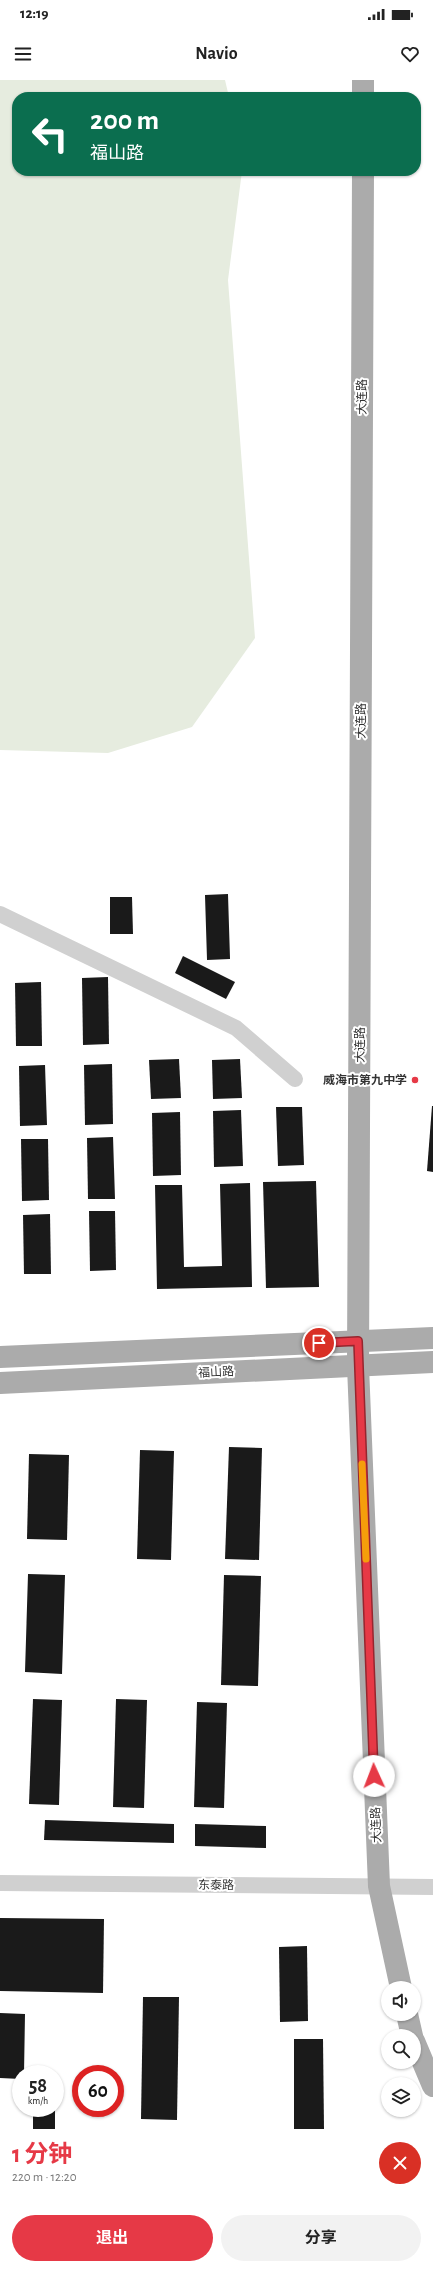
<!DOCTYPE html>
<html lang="zh">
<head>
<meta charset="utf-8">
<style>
	:root { --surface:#fff; --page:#f2f2f2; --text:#222; --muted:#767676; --accent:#e63946 }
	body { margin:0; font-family:"Alegreya Sans","Noto Sans SC",sans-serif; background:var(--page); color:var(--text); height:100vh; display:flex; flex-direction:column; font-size:15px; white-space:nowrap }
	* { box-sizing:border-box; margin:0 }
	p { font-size:13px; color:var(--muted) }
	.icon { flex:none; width:22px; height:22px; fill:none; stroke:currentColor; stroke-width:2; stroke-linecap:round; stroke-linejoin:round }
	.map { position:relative; height:2049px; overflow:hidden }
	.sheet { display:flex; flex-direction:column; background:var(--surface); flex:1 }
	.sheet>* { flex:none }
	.hud { position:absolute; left:12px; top:12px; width:409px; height:84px; border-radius:16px; box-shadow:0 1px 3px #0004; background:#0b6e4f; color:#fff; overflow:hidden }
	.fabs { position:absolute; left:381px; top:1901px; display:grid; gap:8px }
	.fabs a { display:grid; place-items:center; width:40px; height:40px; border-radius:50%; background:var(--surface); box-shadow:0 1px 3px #0004; font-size:20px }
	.speed { position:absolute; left:12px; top:1985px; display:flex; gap:8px; font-size:20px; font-weight:700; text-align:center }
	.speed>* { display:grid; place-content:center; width:52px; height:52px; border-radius:50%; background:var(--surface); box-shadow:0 1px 3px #0004; line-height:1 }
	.speed small { font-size:10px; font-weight:400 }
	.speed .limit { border:6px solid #d22; background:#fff; color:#111 }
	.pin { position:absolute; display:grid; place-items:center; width:34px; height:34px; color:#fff; margin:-17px; border:2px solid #fff; border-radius:50%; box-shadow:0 1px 4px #0007 }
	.me { position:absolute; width:44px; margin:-22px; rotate:358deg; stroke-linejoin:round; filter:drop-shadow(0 0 3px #0008) }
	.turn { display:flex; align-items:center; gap:14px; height:84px; padding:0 12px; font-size:18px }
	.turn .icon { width:52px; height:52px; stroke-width:2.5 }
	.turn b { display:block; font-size:28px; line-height:34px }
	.round { display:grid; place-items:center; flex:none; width:42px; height:42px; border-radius:21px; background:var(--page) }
	.headline { display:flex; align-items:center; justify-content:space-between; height:68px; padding:0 12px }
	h1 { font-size:24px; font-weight:700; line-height:30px; color:var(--accent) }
	.action { display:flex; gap:8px; margin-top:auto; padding:8px 12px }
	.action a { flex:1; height:46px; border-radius:24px; background:var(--accent); color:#fff; font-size:16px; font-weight:700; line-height:46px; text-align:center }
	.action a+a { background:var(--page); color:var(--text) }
	.status { display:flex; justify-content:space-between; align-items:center; height:28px; padding:0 20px; background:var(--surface); direction:ltr }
	.status svg { height:11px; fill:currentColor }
	header { display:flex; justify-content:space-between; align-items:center; height:52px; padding:0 12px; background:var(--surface); font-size:18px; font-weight:700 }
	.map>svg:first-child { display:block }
	.green { fill:#e6ecdf }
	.building { fill:#1a1a1a }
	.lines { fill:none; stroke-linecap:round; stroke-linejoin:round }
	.street { stroke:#d0d0d0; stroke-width:16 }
	.primary { stroke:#ababab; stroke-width:22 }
	.route-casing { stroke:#96252e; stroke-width:10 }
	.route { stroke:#e63946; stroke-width:7 }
	.slow { stroke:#f59e0b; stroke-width:7 }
	.poi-dot { fill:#e63946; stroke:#fff; stroke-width:1.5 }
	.labels { text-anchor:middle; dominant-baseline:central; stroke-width:4; stroke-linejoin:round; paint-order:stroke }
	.street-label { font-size:12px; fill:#333; stroke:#fff }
	.poi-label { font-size:12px; font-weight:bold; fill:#333; stroke:#fff; text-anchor:end }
</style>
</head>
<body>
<div class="status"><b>12:19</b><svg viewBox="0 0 49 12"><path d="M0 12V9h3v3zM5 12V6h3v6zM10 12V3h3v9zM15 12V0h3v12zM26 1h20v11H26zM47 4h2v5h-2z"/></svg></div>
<header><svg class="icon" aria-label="menu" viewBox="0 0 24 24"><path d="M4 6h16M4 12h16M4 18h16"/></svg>Navio<svg class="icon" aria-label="heart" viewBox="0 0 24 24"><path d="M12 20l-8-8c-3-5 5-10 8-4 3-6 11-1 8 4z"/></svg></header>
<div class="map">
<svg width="433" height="2049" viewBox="0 0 433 2049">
	<rect width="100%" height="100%" fill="#fff"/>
	<polygon class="green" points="0,0 225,0 229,17 17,17 17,91 242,91 228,200 255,558 192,647 108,673 0,670"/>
	<g class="building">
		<polygon points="228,814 230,879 207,880 205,815"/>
		<polygon points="110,817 132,817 133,854 110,854"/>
		<polygon points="183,876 235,902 226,919 175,893"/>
		<polygon points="108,897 109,964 83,965 82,898"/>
		<polygon points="41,902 42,966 16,966 15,903"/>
		<polygon points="179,979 181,1018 151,1019 149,980"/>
		<polygon points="240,979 242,1018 213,1019 212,980"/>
		<polygon points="112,984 113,1044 85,1045 84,985"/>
		<polygon points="45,985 47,1045 20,1046 19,986"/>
		<polygon points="432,1026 433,1026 433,1092 427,1091"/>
		<polygon points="276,1027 302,1027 304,1085 278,1086"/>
		<polygon points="241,1030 243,1086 214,1087 213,1031"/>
		<polygon points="180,1032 181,1095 153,1096 152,1033"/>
		<polygon points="113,1057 115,1119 88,1119 87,1058"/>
		<polygon points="21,1059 48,1059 49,1120 22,1121"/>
		<polygon points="316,1101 319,1207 266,1208 263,1102"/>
		<polygon points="250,1103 252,1207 157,1209 155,1105 182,1105 184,1187 222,1186 220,1104"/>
		<polygon points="89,1131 115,1131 116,1190 90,1191"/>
		<polygon points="50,1134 51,1194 24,1194 23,1135"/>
		<polygon points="229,1367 262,1368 259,1480 225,1479"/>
		<polygon points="140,1370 174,1371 171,1480 137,1479"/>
		<polygon points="29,1374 69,1375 67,1460 27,1459"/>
		<polygon points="28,1494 65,1495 62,1594 25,1592"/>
		<polygon points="224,1495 261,1496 258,1606 221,1605"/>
		<polygon points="33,1619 62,1620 59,1725 29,1724"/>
		<polygon points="116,1619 147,1620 144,1728 113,1727"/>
		<polygon points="197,1622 227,1623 224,1728 194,1727"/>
		<polygon points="45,1740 174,1744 174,1763 44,1760"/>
		<polygon points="195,1744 266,1746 266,1768 195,1766"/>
		<polygon points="0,1838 104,1839 103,1913 0,1911"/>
		<polygon points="307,1866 308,1941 280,1942 279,1867"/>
		<polygon points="143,1917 179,1917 177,2040 141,2039"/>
		<polygon points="0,1933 25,1934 24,1994 21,1994 21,1999 0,1998"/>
		<polygon points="294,1959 323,1959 324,2049 294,2049"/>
		<rect x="33" y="2028" width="22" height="21"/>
	</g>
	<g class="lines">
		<g class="street">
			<polyline points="0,834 236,948 295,999"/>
			<polyline points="0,1803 433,1807"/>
		</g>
		<g class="primary">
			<polyline points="363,17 363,0"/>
			<polyline points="363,91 358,1286 379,1806 401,1908"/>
			<polyline points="0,1277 433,1258"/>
			<polyline points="0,1303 433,1282"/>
			<polyline points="407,1934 412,1956"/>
			<polyline points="414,1961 433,2006"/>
		</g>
	</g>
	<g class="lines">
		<g class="route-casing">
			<polyline id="route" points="319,1263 358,1261 374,1696"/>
		</g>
		<use href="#route" class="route"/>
		<polyline class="slow" points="362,1384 366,1479"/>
	</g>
	<circle class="poi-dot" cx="415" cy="1000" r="4"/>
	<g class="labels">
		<g class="street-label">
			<text transform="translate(362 317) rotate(-90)">大连路</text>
			<text transform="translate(361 641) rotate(-90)">大连路</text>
			<text transform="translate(360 965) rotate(-90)">大连路</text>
			<text transform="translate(216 1292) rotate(-3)">福山路</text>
			<text transform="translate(376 1745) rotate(-92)">大连路</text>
			<text transform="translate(216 1805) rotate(1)">东泰路</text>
		</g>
		<g class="poi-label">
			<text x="407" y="1000">威海市第九中学</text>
		</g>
	</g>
</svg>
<div class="fabs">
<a><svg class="icon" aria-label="sound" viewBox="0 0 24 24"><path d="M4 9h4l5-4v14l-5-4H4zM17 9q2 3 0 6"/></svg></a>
<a><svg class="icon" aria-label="search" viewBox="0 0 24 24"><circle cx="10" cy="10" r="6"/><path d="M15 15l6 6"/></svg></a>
<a><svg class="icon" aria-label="layers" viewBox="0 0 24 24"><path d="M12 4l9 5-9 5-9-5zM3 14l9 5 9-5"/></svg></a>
</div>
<div class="speed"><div>58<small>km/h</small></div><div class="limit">60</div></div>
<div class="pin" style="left:319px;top:1263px;background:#d93025"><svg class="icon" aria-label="arrive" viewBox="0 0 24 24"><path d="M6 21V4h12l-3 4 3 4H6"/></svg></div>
<svg class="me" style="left:374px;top:1696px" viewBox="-20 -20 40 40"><circle r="19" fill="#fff"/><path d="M0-13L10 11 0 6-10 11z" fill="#e63946"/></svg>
<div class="hud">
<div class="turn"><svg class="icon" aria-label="left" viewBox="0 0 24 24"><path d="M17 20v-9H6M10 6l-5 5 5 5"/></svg><div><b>200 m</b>福山路</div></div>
</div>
</div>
<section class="sheet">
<div class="headline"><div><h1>1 分钟</h1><p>220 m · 12:20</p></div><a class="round" style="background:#d93025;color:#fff"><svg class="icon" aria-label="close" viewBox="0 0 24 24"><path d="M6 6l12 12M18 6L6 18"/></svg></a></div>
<div class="action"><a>退出</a><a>分享</a></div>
</section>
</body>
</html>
